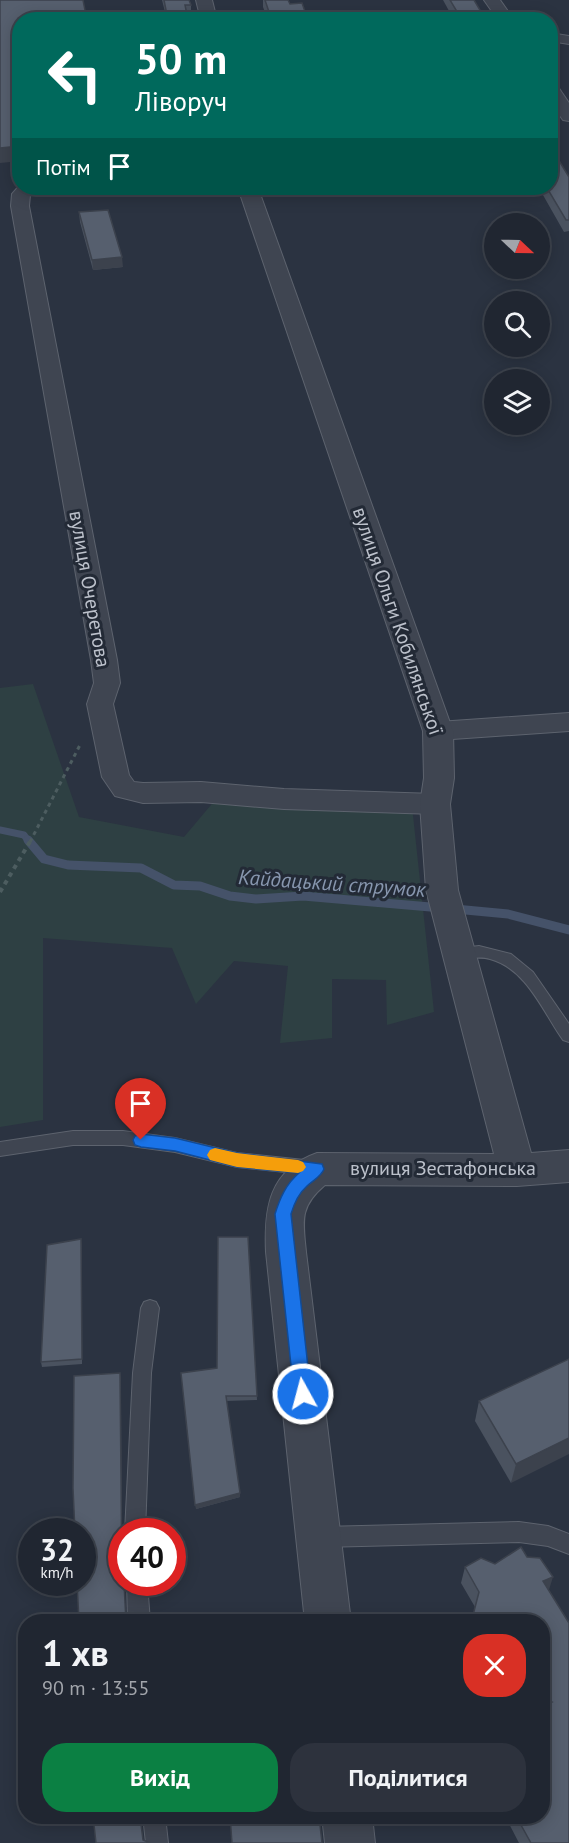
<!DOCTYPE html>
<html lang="uk">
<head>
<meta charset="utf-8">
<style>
	:root { --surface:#202631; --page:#2d323d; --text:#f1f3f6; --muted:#a2a5ab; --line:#3d434d; --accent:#0b8043 }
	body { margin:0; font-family:"PT Sans",sans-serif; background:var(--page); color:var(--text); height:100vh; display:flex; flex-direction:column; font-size:22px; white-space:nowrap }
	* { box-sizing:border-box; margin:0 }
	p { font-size:20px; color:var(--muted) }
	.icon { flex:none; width:33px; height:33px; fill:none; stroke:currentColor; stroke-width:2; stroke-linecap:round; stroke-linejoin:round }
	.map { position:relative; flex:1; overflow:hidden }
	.sheet { position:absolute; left:18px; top:1614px; width:532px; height:210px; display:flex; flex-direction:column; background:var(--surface); border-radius:24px; box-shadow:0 3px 15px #0003,0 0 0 2px var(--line) }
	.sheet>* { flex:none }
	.guide { position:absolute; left:12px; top:12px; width:546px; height:183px; border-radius:24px; box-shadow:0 3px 15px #0003,0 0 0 2px var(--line); background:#00695c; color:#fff; overflow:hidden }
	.needle { width:39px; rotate:112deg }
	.controls { position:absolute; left:484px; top:213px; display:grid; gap:12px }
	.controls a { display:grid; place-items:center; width:66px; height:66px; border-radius:50%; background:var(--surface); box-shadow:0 3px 15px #0003,0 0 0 2px var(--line); font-size:30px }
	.speed { position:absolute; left:18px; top:1518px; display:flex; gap:12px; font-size:30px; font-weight:700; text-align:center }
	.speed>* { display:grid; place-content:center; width:78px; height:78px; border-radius:50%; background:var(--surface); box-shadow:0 3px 15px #0003,0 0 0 2px var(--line); line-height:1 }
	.speed small { font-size:15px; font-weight:400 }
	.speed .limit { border:9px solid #d22; background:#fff; color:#111 }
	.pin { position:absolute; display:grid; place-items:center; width:51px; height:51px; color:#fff; margin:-62px -26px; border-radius:50% 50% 50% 0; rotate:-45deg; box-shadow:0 0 6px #0007 }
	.pin .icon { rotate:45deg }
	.me { position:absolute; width:66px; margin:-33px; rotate:353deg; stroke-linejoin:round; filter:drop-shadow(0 0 4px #0008) }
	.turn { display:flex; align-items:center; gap:21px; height:126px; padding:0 24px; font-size:27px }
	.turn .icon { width:78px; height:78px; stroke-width:2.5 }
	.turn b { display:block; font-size:42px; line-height:51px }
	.then { display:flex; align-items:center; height:57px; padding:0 24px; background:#0003; gap:12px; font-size:22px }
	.round { display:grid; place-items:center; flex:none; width:63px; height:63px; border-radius:24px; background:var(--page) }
	.headline { display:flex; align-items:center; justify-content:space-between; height:102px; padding:0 24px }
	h1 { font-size:36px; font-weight:800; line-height:45px }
	.primary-button { display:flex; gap:12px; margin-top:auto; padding:12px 24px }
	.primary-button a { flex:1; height:69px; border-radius:24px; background:var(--accent); color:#fff; font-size:24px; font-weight:800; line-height:69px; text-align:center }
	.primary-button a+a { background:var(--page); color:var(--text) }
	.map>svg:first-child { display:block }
	.green { fill:#2e4043 }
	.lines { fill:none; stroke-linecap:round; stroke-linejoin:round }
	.stream-far1 { stroke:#455269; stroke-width:7 }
	.stream { stroke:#455269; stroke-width:9 }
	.service-casing { stroke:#5d636e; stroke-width:2 }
	.minor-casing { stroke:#5d636e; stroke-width:2 }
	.tertiary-casing { stroke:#5d636e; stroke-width:2 }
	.path-far1 { stroke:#4d5d60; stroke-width:3; stroke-dasharray:4 4; stroke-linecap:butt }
	.path { stroke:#4d5d60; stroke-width:4; stroke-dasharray:4.5 4.5; stroke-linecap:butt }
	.service { fill:#3f4551; fill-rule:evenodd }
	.minor { fill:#3f4551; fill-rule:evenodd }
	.tertiary { fill:#3f4551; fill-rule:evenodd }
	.wall { fill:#4a525f }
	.shaded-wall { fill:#3c424d }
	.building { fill:#565f6e; stroke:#3c424d; stroke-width:1.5 }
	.route { fill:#1a73e8; stroke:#114b97; stroke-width:1.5 }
	.slow { fill:#f59e0b }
	.labels { text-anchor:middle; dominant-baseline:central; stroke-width:6; stroke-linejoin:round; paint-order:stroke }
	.street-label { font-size:20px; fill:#bcc1cb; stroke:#232a36 }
	.water-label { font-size:21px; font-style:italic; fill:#8796ae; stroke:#232a36 }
</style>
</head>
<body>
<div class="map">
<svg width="569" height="1843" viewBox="0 0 569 1843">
	<rect width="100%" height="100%" fill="#2b3341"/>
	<polygon class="green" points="33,684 79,817 184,837 216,799 412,806 434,1012 387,1025 386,980 332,979 332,1038 280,1043 288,966 234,961 196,1004 172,948 43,938 43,1120 0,1127 0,688"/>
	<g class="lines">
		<polyline class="stream-far1" points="0,830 24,835 29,842"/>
		<g class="stream">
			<polyline points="28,840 44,859 68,865 141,868 174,885 200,886 230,896 256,899 303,896 442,908"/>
			<polyline points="455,909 508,914 569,930"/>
		</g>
		<g class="service-casing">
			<g id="service">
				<path d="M479,946L511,954L533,972L569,1024V1042L563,1040C543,1012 527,969 490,959C477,955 465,961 453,957L450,953L453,949Z"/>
				<polygon points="73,1131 123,1131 175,1138 237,1153 314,1161 320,1163 323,1168 320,1173 314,1175 237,1167 175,1152 123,1145 73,1145 0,1156 0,1142"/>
				<polygon points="150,1300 156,1302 159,1308 151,1373 145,1532 125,1532 133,1373 141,1308 144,1302"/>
				<polygon points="519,1522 548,1526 569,1534 569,1554 548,1546 519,1542 322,1547 315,1544 312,1537 315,1530 322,1527"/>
				<polygon points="127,1582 147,1582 150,1622 128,1622"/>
				<polygon points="143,1816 165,1816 168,1843 146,1843"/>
			</g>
		</g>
		<g class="minor-casing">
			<g id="minor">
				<polygon points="550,33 569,36 569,44 550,41"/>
				<polygon points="20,185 20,188 35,188 30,195 29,206 117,660 120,683 113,704 129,775 134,782 143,783 201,782 284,789 435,794 445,797 449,804 445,811 435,814 284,809 201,802 143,803 115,796 102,777 87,704 94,683 91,660 11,206 12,194"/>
				<polygon points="569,713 569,731 438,740 429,737 425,731 429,725 438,722"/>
			</g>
		</g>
		<g class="tertiary-casing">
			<g id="tertiary">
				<polygon points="196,0 212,0 217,20 201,20"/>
				<polygon points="484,0 500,0 514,20 498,20"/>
				<polygon points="550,83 556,84 569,103 569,121 563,120 550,102"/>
				<path d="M238,188H258L453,731L454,778L450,804L458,890L531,1153L569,1150V1182L517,1186L325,1185C299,1207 303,1221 306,1252L351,1622H305L266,1252C264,1208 269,1170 317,1153L494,1154L426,890L420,804L424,778L423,731Z"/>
				<polygon points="322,1816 372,1816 375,1843 325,1843"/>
			</g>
		</g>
		<polyline class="path-far1" points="30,842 81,743"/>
		<polyline class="path" points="0,892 31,840"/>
		<use href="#service" class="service"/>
		<use href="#minor" class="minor"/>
		<use href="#tertiary" class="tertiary"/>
	</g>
	<g class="wall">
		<polygon points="162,0 189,0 191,5 191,13 187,13 188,20 167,20"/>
		<polygon points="263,0 288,0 290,4 308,20 247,20 247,16 266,15 263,7"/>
		<polygon points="443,0 474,0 486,20 454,20"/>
		<polygon points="569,177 569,231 564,232 539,188 550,188"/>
		<polygon points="79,212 123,267 93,270 80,222"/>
		<polygon points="248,1237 257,1400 226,1401 240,1497 196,1509 217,1368"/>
		<polygon points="82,1244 82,1364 42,1367 41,1362"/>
		<polygon points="569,1359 511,1483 475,1421 479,1401"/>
		<polygon points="527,1557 549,1590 569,1843 519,1843 505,1816 543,1816 543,1622 471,1622 475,1607 461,1583 465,1567 495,1564"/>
	</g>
	<g class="shaded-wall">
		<polygon points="20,146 20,161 0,163 0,148"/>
		<polygon points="122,257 123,267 93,270 92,260"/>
		<polygon points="81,1239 82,1244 82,1364 82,1359"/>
		<polygon points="120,1373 121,1378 122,1547 121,1538"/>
		<polygon points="569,1438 569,1454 511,1483 516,1464"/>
		<polygon points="240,1493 240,1497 196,1509 195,1505"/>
		<polygon points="553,1577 548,1593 543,1581"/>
	</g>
	<g class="building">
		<polygon points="0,0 83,0 87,20 20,20 20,146 0,148"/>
		<polygon points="164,0 189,0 191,5 185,5 188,20 168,20"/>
		<polygon points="265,0 288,0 290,4 302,3 308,20 248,20 247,16 270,15"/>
		<polygon points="450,0 474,0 486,20 462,20"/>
		<polygon points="550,146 569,177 569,220 566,220 547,188 550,188"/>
		<polygon points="108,210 122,257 92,260 79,212"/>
		<polygon points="218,1237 248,1237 257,1396 226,1396 240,1493 195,1505 181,1373 217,1368"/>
		<polygon points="81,1239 82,1359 41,1362 47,1245"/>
		<polygon points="569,1359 569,1438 516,1464 479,1401"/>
		<polygon points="120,1373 122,1582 124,1582 126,1622 79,1622 77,1582 82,1582 82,1532 75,1532 73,1488 74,1376"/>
		<polygon points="521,1547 527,1557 540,1558 553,1577 543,1581 569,1623 569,1843 531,1843 516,1816 543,1816 543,1707 552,1702 543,1698 543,1622 473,1622 472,1619 479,1592 465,1567 481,1558 495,1564"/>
		<polygon points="216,1620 265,1622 217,1622"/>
		<polygon points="93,1816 140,1816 143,1840 150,1843 96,1843"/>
		<polygon points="230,1816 319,1816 322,1843 232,1843"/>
	</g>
	<path class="route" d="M141,1134L175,1138L237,1153L322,1164L324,1169C321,1177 312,1181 306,1187C298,1194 294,1204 291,1214L311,1394L309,1400L303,1403L296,1400L294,1394L275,1214C280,1198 286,1184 299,1173L237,1167L175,1151L141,1147L135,1145L133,1140L135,1136Z"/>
	<polygon class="slow" points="215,1148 237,1153 298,1160 303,1162 306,1167 303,1171 298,1173 237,1167 210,1160 207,1155 210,1150"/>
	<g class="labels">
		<g class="street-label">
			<text transform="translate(90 589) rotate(80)">вулиця Очеретова</text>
			<text transform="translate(398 621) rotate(71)">вулиця Ольги Кобилянської</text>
			<text x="443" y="1168">вулиця Зестафонська</text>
		</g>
		<g class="water-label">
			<text transform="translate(332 883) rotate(4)">Кайдацький струмок</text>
		</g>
	</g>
</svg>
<div class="controls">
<a><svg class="needle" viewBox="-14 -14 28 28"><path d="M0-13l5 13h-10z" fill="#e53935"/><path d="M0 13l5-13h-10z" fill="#a2a5ab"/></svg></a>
<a><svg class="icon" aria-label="search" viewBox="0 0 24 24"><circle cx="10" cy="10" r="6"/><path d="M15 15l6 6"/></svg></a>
<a><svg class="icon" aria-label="layers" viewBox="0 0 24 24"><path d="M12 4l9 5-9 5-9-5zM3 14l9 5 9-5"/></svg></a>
</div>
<div class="speed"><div>32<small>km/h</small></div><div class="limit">40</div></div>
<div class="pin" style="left:141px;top:1140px;background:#d93025"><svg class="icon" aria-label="arrive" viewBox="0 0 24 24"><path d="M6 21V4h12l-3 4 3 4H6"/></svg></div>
<svg class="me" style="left:303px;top:1394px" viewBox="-20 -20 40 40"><circle r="17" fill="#1a73e8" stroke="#fff" stroke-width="3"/><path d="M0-11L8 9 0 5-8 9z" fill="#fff"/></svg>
<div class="guide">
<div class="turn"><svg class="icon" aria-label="left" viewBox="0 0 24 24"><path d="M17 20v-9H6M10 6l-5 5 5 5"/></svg><div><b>50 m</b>Ліворуч</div></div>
<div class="then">Потім<svg class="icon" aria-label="arrive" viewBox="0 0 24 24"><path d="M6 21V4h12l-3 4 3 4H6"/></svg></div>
</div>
<section class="sheet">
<div class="headline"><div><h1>1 хв</h1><p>90 m · 13:55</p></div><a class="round" style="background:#d93025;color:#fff"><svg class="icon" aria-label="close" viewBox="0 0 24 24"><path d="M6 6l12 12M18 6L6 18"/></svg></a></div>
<div class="primary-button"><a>Вихід</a><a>Поділитися</a></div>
</section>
</div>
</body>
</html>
